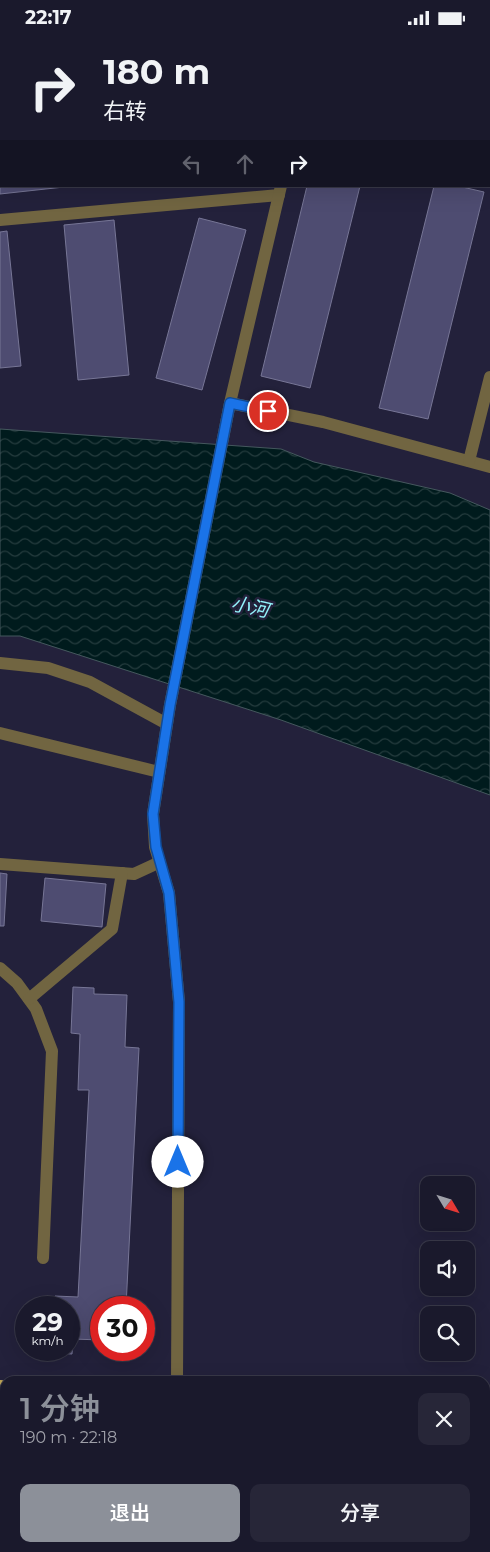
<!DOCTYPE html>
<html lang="zh">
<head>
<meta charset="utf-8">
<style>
	:root { --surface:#1a192c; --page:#272638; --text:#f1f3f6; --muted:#9fa0a9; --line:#383848; --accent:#8c9099 }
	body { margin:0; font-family:Montserrat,"Noto Sans SC",sans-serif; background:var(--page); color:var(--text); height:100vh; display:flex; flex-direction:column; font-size:19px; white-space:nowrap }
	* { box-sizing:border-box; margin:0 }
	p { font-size:16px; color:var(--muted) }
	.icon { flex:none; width:28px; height:28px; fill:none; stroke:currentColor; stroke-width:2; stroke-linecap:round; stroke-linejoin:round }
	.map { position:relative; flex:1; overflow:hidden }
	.drawer { position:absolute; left:0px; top:1341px; width:490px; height:176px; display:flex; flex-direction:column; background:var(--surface); border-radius:15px 15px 0 0; box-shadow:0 5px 20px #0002,0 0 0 1px var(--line) }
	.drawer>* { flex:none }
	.banner { position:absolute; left:0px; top:0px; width:490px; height:152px; box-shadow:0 5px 20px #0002,0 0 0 1px var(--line); background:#1a192c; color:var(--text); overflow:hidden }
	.needle { width:32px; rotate:128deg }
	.buttons { position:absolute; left:420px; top:1141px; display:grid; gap:10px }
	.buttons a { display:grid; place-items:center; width:55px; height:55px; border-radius:10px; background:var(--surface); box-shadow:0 5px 20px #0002,0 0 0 1px var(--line); font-size:25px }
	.speed { position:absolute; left:15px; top:1261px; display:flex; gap:10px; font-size:25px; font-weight:700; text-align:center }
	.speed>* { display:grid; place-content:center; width:65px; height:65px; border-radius:50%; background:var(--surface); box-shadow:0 5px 20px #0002,0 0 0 1px var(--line); line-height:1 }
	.speed small { font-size:12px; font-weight:400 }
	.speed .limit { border:8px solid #d22; background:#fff; color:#111 }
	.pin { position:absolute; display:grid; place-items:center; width:42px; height:42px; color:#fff; margin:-21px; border:2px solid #fff; border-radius:50%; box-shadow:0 1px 5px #0007 }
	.me { position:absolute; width:55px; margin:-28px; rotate:0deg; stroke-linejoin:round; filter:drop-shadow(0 0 4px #0008) }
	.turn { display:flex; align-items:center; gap:18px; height:105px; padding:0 20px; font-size:22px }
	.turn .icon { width:65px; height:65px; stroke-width:2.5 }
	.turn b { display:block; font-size:35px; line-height:42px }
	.lanes { display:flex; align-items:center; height:48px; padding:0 20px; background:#0003; justify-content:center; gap:25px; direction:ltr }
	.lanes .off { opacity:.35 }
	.round { display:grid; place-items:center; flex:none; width:52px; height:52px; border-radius:10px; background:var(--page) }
	.overview { display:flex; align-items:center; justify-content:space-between; height:85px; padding:0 20px }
	h1 { font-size:30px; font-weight:600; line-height:38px; color:var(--accent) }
	.action { display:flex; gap:10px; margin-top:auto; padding:10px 20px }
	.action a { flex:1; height:58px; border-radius:10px; background:var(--accent); color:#fff; font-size:20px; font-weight:600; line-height:58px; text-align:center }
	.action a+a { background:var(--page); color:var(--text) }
	.status { display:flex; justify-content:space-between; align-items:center; height:35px; padding:0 25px; background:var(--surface); direction:ltr }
	.status svg { height:14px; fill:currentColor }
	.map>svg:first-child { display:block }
	.forest { fill:url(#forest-firs) }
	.park { fill:url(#park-dots) }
	.water { fill:url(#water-waves); stroke:#45585e }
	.building { fill:#4e4c71; stroke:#777696 }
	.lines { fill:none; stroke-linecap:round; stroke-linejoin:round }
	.minor { stroke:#716541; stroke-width:12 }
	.major { stroke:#bea556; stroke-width:12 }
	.route-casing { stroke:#114b97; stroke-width:12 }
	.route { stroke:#1a73e8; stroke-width:9 }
	.labels { text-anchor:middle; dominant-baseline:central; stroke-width:5; stroke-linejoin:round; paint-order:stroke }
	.water-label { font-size:19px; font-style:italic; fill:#94f3fc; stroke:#23213b }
</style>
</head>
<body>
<div class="status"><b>22:17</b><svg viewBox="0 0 49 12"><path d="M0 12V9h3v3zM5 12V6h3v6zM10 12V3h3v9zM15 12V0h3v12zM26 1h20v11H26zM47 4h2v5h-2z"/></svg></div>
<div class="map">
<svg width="490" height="1517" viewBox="0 0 490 1517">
	<defs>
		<pattern id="forest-firs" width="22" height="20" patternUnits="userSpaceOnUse" patternTransform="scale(1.25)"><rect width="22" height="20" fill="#153b2b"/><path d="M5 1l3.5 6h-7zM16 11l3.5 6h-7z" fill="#37574a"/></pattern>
		<pattern id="park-dots" width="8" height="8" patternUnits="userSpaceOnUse" patternTransform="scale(1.25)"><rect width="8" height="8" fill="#153b2b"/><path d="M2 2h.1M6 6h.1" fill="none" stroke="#37574a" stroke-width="1.8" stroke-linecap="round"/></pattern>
		<pattern id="water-waves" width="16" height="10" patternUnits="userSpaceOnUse" patternTransform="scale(1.25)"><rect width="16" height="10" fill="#001b1d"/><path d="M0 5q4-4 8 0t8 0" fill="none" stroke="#253c3e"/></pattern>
	</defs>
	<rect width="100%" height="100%" fill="#23213b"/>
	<polygon class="forest" points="485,1436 490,1436 490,1517 380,1517 371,1513 485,1512"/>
	<polygon class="park" points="122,0 298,0 297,1"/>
	<polygon class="water" points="0,394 281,414 314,427 450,458 490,475 490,760 281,685 20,601 0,601"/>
	<g class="building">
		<polygon points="406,0 477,0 405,1"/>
		<polygon points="0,106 1,151 64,152 0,159"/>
		<polygon points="307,151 360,151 310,353 261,341"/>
		<polygon points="434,151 458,151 484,157 428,384 379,373"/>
		<polygon points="199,183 246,195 202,355 156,343"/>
		<polygon points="114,185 129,340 78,345 64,190"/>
		<polygon points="7,196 21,331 0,333 0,197"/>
		<polygon points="0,838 7,839 4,891 0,891"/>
		<polygon points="45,843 106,849 102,892 41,886"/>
		<polygon points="73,952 94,953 94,959 127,960 125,1012 139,1013 126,1272 101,1272 101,1305 73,1304 72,1319 52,1318 52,1315 69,1315 69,1272 55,1272 55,1261 78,1262 89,1055 78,1055 80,999 71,998"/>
	</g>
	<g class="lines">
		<g class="minor">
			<polyline points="113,1 113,0"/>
			<polyline points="328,1 329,0"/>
			<polyline points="0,78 1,78"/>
			<polyline points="0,185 279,160"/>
			<polyline points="230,368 323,387 490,432"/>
			<polyline points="469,426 490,342"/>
			<polyline points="0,628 48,633 90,647 167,689"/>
			<polyline points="0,698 159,737"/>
			<polyline points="0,829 134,839 160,827"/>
			<polyline points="0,933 17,948 36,974 52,1016 43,1223"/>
			<polyline points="29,964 112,894 122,838"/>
			<polyline points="177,1346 179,967 169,858 155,812 153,779 170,670 230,368 281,151"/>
		</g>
		<g class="major">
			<polyline points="0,1351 5,1352"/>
			<polyline points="485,1403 490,1404"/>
		</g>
	</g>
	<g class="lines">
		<g class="route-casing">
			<polyline id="route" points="178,1127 179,967 169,858 156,812 153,779 170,670 230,368 268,376"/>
		</g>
		<use href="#route" class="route"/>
	</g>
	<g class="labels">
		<g class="water-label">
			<text transform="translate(250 572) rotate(12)">小河</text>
		</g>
	</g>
</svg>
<div class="buttons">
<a><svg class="needle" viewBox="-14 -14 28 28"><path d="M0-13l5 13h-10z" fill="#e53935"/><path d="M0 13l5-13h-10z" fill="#9fa0a9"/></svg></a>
<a><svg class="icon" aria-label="sound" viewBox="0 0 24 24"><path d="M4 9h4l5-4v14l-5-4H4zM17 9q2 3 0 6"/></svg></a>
<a><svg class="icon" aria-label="search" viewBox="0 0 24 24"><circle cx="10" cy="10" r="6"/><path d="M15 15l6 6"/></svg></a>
</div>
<div class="speed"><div>29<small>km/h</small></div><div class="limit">30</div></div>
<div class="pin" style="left:268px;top:376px;background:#d93025"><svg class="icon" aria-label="arrive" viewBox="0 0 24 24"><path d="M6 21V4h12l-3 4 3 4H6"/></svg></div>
<svg class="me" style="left:178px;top:1127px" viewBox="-20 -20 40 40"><circle r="19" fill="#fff"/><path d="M0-13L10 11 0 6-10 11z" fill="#1a73e8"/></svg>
<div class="banner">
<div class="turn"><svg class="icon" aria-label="right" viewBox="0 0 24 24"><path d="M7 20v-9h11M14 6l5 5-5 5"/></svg><div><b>180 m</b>右转</div></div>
<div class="lanes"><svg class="icon off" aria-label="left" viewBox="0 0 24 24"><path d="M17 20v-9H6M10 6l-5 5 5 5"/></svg><svg class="icon off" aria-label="ahead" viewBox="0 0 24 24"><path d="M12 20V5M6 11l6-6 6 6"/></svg><svg class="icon" aria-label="right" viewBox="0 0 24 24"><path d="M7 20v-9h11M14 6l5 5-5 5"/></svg></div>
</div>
<section class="drawer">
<div class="overview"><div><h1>1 分钟</h1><p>190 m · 22:18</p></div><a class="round"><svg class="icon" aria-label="close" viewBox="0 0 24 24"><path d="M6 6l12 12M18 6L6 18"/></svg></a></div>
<div class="action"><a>退出</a><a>分享</a></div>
</section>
</div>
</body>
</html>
